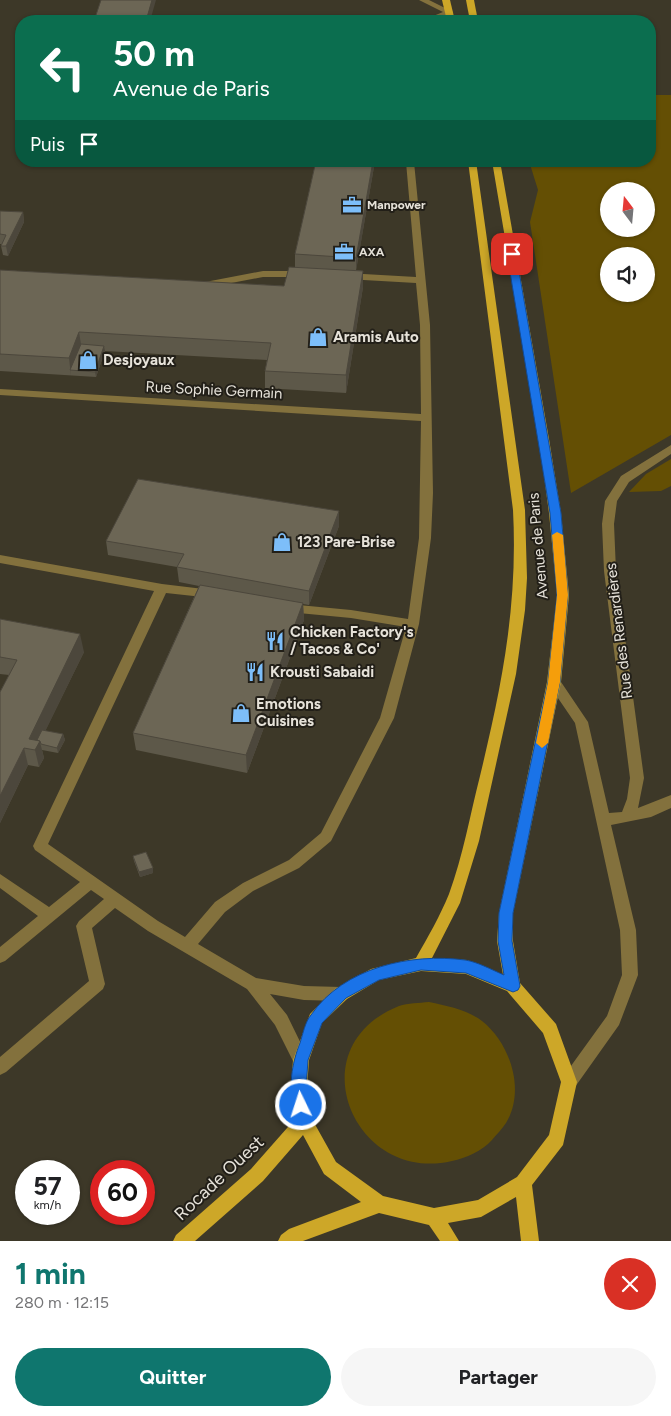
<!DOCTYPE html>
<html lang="fr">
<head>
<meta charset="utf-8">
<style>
	:root { --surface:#fff; --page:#f6f6f6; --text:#202124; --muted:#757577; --accent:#0f766e }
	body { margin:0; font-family:Figtree,sans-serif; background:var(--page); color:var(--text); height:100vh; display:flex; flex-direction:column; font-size:19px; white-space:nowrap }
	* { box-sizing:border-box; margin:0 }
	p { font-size:16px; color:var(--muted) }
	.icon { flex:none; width:28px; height:28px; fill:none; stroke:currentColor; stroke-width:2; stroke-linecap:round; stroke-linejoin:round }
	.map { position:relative; height:1241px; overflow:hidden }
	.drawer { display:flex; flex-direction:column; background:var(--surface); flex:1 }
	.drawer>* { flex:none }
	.top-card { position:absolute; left:15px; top:15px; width:641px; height:152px; border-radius:20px; box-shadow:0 1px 4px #0004; background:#0b6e4f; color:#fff; overflow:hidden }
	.needle { width:32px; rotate:344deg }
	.fabs { position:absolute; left:600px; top:182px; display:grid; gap:10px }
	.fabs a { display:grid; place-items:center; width:55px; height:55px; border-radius:50%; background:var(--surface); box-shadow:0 1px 4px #0004; font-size:25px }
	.speed { position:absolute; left:15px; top:1160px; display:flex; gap:10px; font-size:25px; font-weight:700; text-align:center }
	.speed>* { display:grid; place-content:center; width:65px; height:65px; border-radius:50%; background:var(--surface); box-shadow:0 1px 4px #0004; line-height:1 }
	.speed small { font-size:12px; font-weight:400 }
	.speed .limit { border:8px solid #d22; background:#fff; color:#111 }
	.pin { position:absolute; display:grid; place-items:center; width:42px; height:42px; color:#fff; margin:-21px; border-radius:10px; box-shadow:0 2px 8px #0006 }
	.me { position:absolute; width:55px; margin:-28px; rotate:356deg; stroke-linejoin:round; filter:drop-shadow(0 0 4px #0008) }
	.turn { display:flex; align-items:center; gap:18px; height:105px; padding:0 15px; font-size:22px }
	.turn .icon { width:65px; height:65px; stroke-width:2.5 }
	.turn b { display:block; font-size:35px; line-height:42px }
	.then { display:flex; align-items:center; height:48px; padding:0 15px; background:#0003; gap:10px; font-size:19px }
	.round { display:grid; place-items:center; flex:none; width:52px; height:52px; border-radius:26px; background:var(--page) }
	.summary { display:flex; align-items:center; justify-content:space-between; height:85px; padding:0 15px }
	h1 { font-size:30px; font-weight:700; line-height:38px; color:var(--accent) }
	.cta { display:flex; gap:10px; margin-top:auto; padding:10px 15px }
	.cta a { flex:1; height:58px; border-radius:30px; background:var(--accent); color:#fff; font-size:20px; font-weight:700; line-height:58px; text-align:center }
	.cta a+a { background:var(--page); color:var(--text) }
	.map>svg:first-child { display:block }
	.green { fill:#644f04; fill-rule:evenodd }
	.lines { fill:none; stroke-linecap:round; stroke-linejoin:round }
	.minor { fill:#83713d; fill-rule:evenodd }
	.major { fill:#cda728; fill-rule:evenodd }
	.wall { fill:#5d5849 }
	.shaded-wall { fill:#4c473c }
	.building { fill:#6c6655; stroke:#4c473c }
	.route { fill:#1a73e8; stroke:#114b97 }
	.slow { fill:#f59e0b }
	.labels { text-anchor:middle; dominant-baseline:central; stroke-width:4; stroke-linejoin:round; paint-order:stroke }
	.far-poi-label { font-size:12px; font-weight:bold; fill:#e6e2d9; stroke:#221f18; text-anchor:start }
	.poi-label { font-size:15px; font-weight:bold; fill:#e6e2d9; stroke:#221f18; text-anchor:start }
	.street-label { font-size:15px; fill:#e6e2d9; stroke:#221f18 }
	.near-street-label { font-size:18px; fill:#e6e2d9; stroke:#221f18 }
</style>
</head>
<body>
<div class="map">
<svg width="671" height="1241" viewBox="0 0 671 1241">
	<rect width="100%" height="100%" fill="#3d3828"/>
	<g class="green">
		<path d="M650,95H671V435L571,493L530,222L538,190L529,161H650ZM609,191H646V229H609ZM646,256V294H609V256Z"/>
		<polygon points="671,459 671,486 661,491 629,492 646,474"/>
		<path d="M429,1002C447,1006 466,1009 482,1021C510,1043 526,1090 506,1123C502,1129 496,1135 492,1140C482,1151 466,1158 452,1161C354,1184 296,1047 399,1006C408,1003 419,1003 429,1002Z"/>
	</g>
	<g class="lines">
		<g class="minor">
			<polygon points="419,0 429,0 453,12 431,21 421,21 443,12"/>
			<polygon points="406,162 414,162 430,325 433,493 431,538 419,624 394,718 331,841 299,868 253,891 225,912 198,944 256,978 304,986 341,987 347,989 349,994 347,999 341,1001 304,1000 270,994 287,1015 309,1060 307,1065 301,1068 295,1065 275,1025 247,989 148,931 115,908 92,928 105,984 103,989 6,1072 0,1075 0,1057 89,981 76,926 79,921 104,899 91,890 5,961 0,963 0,947 38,916 0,888 0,874 49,907 80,882 35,850 33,846 154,591 0,563 0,555 162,584 212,590 218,594 212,598 166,593 48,844 158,921 185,937 215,902 243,883 289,860 321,833 380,718 406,627 351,618 288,612 282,608 288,604 351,610 408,619 419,538 421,421 0,395 0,389 421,414 420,325 416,283 346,279 341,276 346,273 416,277"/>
			<polygon points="263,271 304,271 309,274 304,277 263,277 200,289 195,286 200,283"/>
			<polygon points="671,445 671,454 629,482 617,501 614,524 616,571 644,778 638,808 671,795 671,808 651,817 611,825 636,930 638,975 619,1025 575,1087 569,1090 563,1087 561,1082 563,1077 607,1016 622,975 620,930 575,723 547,682 549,679 559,679 588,722 609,813 622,812 627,799 630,778 604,571 602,524 605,501 621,476"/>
		</g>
		<g class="major">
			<polygon points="442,0 450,0 455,21 447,21"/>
			<polygon points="466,0 474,0 478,21 470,21"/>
			<path d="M468,161H476L525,510L527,578L525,610L516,674L479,841L460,903L432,958L467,960L503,975L497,941L499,913L547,682L557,595L549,513L539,439L492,161H500L549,439L561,513L569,595L561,682L513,913V941L520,983L556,1024L577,1082L563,1145L532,1185L539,1241H521L516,1197L481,1217L448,1223L459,1241H440L429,1225L379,1213L303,1241H278L281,1235L289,1229L361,1202L324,1174L303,1135L263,1181L195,1241H173L176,1235L251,1169L295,1119L291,1088L293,1060L310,1014L335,989L371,969L416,958C428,937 440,916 449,894C463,856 470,815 480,776C502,685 518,605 513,510ZM421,971L466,974L507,991L543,1033L561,1082L549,1135L517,1177L478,1200L434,1208L383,1196L336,1162L312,1119L307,1088L309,1060L322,1023L347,999L379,980Z"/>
		</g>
	</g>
	<g class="wall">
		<polygon points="316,161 375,161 356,270 363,271 363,287 346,393 265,388 265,371 267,360 105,351 96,377 0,371 0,270 284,286 295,267 295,254"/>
		<polygon points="0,211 23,212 24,222 8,256 3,255 1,246 1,244 0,244"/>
		<polygon points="339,511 339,526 309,605 303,604 304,620 247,773 136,750 133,733 199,586 179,582 177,567 108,555 106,541"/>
		<polygon points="0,619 84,652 45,731 63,734 65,740 58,753 42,750 44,758 39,767 28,765 0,823 0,692 9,675 0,674"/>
		<polygon points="133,856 153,868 153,873 140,877 134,861"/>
	</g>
	<g class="shaded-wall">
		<polygon points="152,0 156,0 150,21 146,21"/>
		<polygon points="373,161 375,161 356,271 356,258"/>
		<polygon points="23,212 24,222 8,256 6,246"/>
		<polygon points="363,271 363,287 346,393 346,375"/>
		<polygon points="79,332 82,350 70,370 71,376 69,358"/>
		<polygon points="104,346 105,351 96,377 95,372"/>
		<polygon points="339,511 339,526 309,605 309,591"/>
		<polygon points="303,603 304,620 247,773 246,755"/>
		<polygon points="80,634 84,652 40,742 44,758 39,767 35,750 29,739"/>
		<polygon points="63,734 65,740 58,753 57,748"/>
		<polygon points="24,748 28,765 0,823 0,796"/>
		<polygon points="153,868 153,873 140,877 139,872"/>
	</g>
	<g class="building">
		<polygon points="101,0 152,0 146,21 94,21"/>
		<polygon points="316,161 373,161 356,258 295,254"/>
		<polygon points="0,211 23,212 6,246 1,246 6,235 0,234"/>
		<polygon points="289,267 363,271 346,375 265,371 271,343 79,332 69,358 0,354 0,270 284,286"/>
		<polygon points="81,344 104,346 95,372 70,370"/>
		<polygon points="138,479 339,511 309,591 177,567 184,554 106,541"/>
		<polygon points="200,585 303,603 246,755 133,733"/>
		<polygon points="0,619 80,634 29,739 40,741 35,750 24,748 0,796 0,692 17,660 0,657"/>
		<polygon points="42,730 63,734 57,748 41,744 40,741 37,740"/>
		<polygon points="146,852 153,868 139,872 133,856"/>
	</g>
	<path class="route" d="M512,251L516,254L561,513L568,595L560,682L513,913L512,941L520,986L518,990L513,992L466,973L421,970L379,980L346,998L322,1023L308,1060L306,1088L309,1105L306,1110L301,1112L296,1110C287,1089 292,1063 300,1043C303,1034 305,1022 311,1015C344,967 411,953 465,960C478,962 492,970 504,975L498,941L499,913L548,682L557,595L550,513L507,254Z"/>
	<polygon class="slow" points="557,532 563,535 568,595 560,682 548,743 542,748 536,743 548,682 557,595 552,535"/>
	<defs>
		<g id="office-bare" transform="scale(1.5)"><path d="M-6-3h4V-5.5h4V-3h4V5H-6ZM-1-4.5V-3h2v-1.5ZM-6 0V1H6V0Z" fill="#7dbef9" stroke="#221f18" stroke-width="2.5" paint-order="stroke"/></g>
		<g id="shop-bare" transform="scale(1.5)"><path d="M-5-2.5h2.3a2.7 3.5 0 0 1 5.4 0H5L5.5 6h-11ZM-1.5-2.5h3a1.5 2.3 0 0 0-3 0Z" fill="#7dbef9" stroke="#221f18" stroke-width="2.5" paint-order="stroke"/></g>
		<g id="restaurant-bare" transform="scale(1.5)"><path d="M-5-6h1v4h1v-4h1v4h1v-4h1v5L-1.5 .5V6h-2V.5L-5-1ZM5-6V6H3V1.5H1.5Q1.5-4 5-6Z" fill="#7dbef9" stroke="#221f18" stroke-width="2.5" paint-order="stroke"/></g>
	</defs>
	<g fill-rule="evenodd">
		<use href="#office-bare" x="352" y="205"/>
		<use href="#office-bare" x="344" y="252"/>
		<use href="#shop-bare" x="318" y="337"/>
		<use href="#shop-bare" x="88" y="360"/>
		<use href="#shop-bare" x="282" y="542"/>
		<use href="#restaurant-bare" x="275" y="641"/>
		<use href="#restaurant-bare" x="255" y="672"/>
		<use href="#shop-bare" x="241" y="713"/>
	</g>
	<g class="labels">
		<g class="far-poi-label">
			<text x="367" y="205">Manpower</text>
			<text x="359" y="252">AXA</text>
		</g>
		<g class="poi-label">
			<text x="333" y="337">Aramis Auto</text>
			<text x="103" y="360">Desjoyaux</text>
			<text x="297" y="542">123 Pare-Brise</text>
			<text x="290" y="632">Chicken Factory's<tspan x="290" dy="17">/ Tacos &amp; Co'</tspan></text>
			<text x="270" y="672">Krousti Sabaidi</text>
			<text x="256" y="704">Emotions<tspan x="256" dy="17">Cuisines</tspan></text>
		</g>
		<g class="street-label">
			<text transform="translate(214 390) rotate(3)">Rue Sophie Germain</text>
			<text transform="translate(538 546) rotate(-95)">Avenue de Paris</text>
			<text transform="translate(619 631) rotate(-97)">Rue des Renardières</text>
		</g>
		<g class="near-street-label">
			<text transform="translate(219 1178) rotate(-43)">Rocade Ouest</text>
		</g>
	</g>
</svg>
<div class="fabs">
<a><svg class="needle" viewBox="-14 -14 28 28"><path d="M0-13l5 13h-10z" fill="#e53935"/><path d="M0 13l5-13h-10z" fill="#757577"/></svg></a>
<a><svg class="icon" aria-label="sound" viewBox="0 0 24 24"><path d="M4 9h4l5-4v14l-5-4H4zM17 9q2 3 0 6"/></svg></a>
</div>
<div class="speed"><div>57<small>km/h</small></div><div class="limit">60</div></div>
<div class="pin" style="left:512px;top:254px;background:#d93025"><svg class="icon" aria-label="arrive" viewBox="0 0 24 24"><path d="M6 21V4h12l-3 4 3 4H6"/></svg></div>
<svg class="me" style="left:301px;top:1105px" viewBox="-20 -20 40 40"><circle r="17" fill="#1a73e8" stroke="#fff" stroke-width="3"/><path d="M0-11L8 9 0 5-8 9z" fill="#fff"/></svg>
<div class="top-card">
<div class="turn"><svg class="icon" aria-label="left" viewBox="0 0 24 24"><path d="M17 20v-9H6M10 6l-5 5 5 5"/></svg><div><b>50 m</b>Avenue de Paris</div></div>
<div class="then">Puis<svg class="icon" aria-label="arrive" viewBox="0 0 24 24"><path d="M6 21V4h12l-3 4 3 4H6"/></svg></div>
</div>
</div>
<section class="drawer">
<div class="summary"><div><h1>1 min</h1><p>280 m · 12:15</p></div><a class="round" style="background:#d93025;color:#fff"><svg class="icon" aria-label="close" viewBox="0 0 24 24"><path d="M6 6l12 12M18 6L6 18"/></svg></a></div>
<div class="cta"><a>Quitter</a><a>Partager</a></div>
</section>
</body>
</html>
